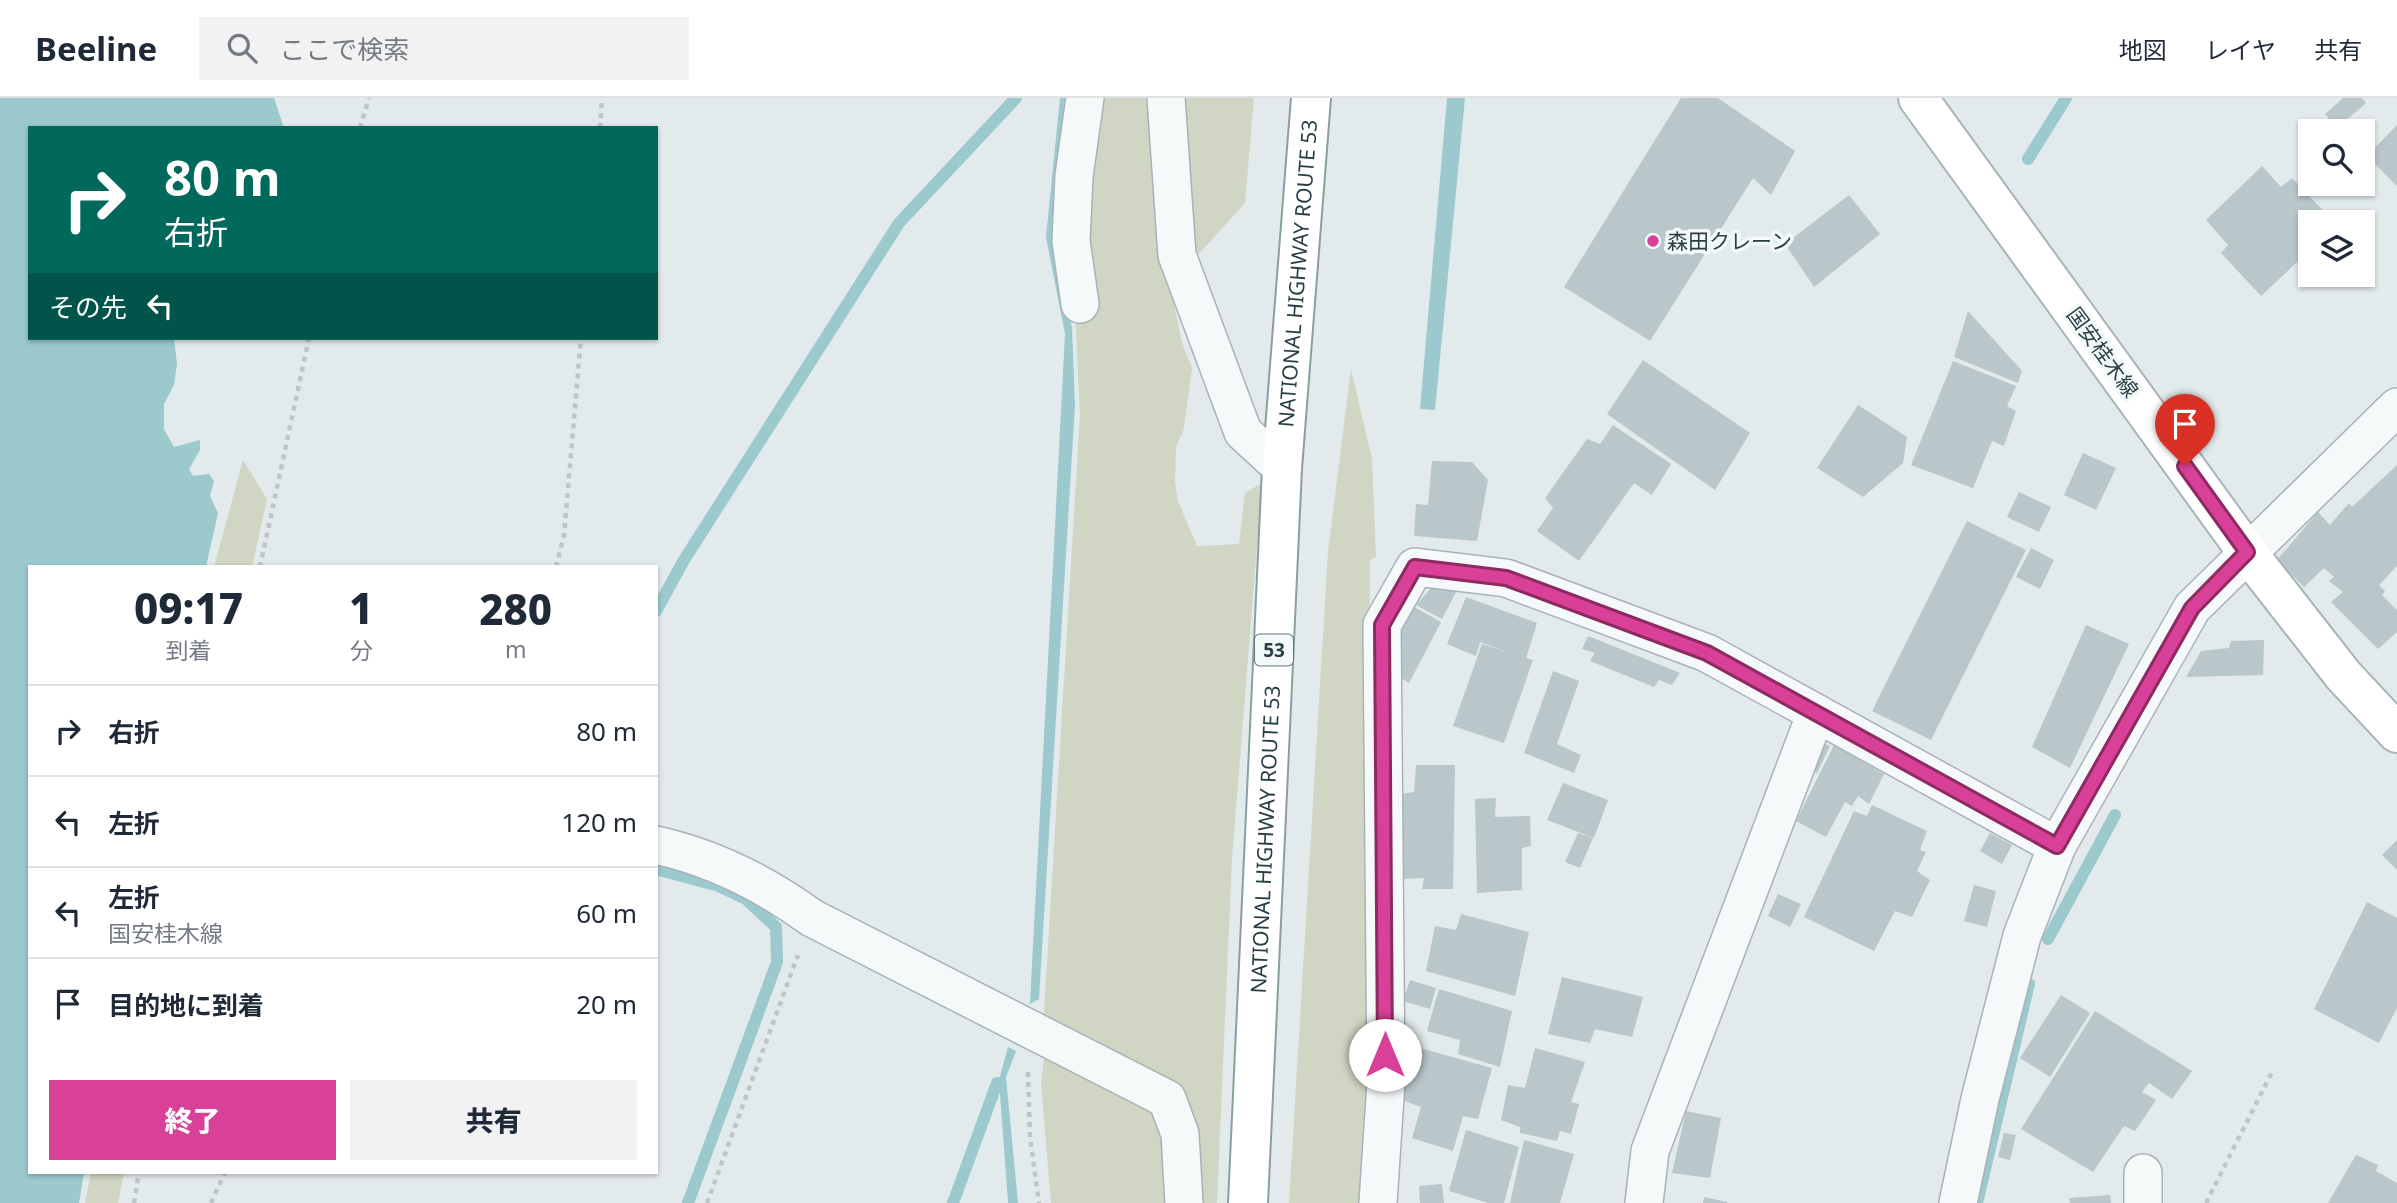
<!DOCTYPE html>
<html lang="ja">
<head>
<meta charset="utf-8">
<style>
	:root { --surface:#fff; --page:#f2f2f3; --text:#1f2937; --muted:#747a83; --line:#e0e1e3; --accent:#d94097 }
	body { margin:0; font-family:"Noto Sans","Noto Sans JP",sans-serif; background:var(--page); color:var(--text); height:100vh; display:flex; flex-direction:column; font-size:26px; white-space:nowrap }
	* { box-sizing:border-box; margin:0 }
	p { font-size:23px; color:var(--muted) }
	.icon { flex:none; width:38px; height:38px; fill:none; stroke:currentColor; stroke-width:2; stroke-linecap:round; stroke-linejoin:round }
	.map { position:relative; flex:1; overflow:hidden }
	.details { position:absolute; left:28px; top:467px; width:630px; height:609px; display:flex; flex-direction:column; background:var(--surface); border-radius:0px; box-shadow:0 2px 5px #0004 }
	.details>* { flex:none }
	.guide { position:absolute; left:28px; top:28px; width:630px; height:214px; border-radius:0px; box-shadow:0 2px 5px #0004; background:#00695c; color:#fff; overflow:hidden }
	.controls { position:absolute; left:2298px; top:21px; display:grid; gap:14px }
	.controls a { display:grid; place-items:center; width:77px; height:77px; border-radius:0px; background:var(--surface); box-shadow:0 2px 5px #0004; font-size:35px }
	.pin { position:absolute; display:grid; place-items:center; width:60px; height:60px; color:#fff; margin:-72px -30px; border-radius:50% 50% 50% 0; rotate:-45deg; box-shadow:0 0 7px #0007 }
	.pin .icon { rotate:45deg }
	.me { position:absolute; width:77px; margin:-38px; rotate:0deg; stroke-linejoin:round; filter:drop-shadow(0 0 5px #0008) }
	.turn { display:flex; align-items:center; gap:24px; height:147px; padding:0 21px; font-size:32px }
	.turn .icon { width:91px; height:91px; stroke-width:2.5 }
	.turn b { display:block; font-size:49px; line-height:60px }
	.then { display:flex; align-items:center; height:66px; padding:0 21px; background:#0003; gap:14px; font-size:26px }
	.eta { display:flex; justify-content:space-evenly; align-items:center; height:119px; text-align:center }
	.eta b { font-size:42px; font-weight:800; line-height:49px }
	.action { display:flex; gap:14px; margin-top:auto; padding:14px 21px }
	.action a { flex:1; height:80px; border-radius:0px; background:var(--accent); color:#fff; font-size:28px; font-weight:800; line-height:80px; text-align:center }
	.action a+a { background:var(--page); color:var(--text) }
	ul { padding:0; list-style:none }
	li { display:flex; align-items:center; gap:21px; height:91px; padding:0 21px; border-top:2px solid var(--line) }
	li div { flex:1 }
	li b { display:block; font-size:26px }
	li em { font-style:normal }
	header { display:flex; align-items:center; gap:42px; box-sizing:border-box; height:98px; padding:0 35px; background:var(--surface); border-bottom:2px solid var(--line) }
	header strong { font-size:33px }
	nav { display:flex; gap:38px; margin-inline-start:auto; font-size:24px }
	.search { width:490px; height:63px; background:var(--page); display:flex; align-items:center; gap:18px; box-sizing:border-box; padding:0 24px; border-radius:0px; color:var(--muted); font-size:26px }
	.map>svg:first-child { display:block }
	.green { fill:#d0d6c3 }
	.water { fill:#9bc9ce }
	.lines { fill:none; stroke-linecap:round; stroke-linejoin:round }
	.stream { stroke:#9bc9ce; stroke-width:12 }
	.building { fill:#b9c6ca }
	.minor-casing { stroke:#a7b3b7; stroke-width:40 }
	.secondary-casing { stroke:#a7b3b7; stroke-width:42 }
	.trunk-casing { stroke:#899fa4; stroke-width:42 }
	.path { stroke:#bdc5c8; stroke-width:4.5; stroke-dasharray:5 5; stroke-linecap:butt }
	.minor { stroke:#f6f9fa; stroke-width:37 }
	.secondary { stroke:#fff; stroke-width:38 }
	.trunk { stroke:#fff; stroke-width:38 }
	.route-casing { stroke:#8d2a62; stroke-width:18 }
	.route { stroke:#d94097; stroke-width:12 }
	.poi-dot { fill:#d94097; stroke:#f3f8f9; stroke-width:2.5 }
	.labels { text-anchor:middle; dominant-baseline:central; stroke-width:7; stroke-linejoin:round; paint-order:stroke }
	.shield { fill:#f3f8f9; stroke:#66767c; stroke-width:2 }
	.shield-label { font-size:19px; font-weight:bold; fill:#293f46 }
	.poi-label { font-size:21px; fill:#293f46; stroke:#f3f8f9; text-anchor:start }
	.street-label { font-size:21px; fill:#293f46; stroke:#f3f8f9 }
</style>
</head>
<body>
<header>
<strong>Beeline</strong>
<div class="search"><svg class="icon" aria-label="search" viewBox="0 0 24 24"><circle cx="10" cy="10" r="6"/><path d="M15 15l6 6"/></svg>ここで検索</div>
<nav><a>地図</a><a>レイヤ</a><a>共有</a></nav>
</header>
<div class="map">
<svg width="2397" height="1105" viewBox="0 0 2397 1105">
	<rect width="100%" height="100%" fill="#e3eaec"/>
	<g class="green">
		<polygon points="1093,0 1156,0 1166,167 1182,245 1192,270 1184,330 1176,349 1175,384 1178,403 1197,448 1239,446 1245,395 1262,385 1232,761 1217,1105 1197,1105 1187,1024 1043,931 1080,317 1075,215"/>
		<polygon points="1176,0 1254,0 1245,105 1197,158 1191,158"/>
		<polygon points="1351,271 1372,361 1376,459 1370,462 1368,961 1362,1105 1289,1105 1328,453"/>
		<polygon points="243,362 267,401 252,469 214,469"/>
		<polygon points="1054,956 1153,1009 1167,1027 1175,1105 1051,1105 1041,985 1044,961"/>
		<polygon points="91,1075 124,1075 118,1105 85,1105"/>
	</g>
	<g class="water">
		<polygon points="0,0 274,0 284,30 30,30 30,240 174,240 177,266 174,287 164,306 164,331 174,349 200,342 200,352 189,371 193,378 209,376 214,383 210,398 218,415 206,469 30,469 30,1074 84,1075 79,1105 0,1105"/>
		<polygon points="1060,0 1069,0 1057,164 1072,230 1075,307 1039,901 1030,906 1065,236 1046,139"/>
		<polygon points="1447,0 1465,0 1435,312 1420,311"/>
		<polygon points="1008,949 1016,953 1006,979 1018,1105 1008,1105 999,982"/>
	</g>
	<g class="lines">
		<g class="stream">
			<polyline points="2028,61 2066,0"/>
			<polyline points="656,513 684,462 899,125 1016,0"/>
			<polyline points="656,771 719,788 746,801 776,829 777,864 688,1105"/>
			<polyline points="2048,841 2115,717"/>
			<polyline points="953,1105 997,985"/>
			<polyline points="1977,1105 2029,886"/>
		</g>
	</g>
	<g class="building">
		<polygon points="1681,0 1718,0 1795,53 1771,97 1753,80 1650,243 1564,189"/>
		<polygon points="2343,0 2362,0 2366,5 2337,30 2325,16"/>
		<polygon points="2397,27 2397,88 2367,58"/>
		<polygon points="2262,68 2281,89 2292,80 2334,124 2310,124 2310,152 2261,198 2221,155 2228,147 2206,122"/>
		<polygon points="1849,97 1880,136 1814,189 1785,146"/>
		<polygon points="1968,213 2022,273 2018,285 1954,259"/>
		<polygon points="1643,262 1750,335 1715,392 1607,316"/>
		<polygon points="1953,263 2016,288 2007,308 2016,313 2004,348 1992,343 1973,390 1911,367"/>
		<polygon points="1858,307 1907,339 1903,365 1863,399 1817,370"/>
		<polygon points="1613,327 1671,366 1652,397 1634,385 1579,463 1537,433 1553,410 1545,400 1587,341 1600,346"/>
		<polygon points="2083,355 2116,370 2096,412 2064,397"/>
		<polygon points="1432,363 1472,364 1488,382 1477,443 1414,438 1416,406 1428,407"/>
		<polygon points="2397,367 2397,468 2379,487 2385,493 2382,497 2397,512 2397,534 2378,551 2331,504 2343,494 2329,483 2334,479 2324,470 2304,489 2277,462 2318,414 2330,427 2349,405 2352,409"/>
		<polygon points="2019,394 2051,409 2039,434 2007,419"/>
		<polygon points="1967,423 2026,452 1931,642 1872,613"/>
		<polygon points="2031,450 2054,462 2040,491 2016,479"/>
		<polygon points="1431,490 1457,492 1442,521 1416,507"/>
		<polygon points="1466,499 1537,525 1526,561 1480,544 1476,558 1447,546"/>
		<polygon points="1414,509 1441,524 1409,585 1401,580 1401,531"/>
		<polygon points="2086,527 2129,546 2070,670 2032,649"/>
		<polygon points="1588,538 1680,575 1672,587 1659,582 1654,589 1590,563 1595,555 1582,551"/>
		<polygon points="2264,542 2263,577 2186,579 2201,553 2229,550 2231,543"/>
		<polygon points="1482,546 1533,562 1504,645 1453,628"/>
		<polygon points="1553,573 1579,583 1557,646 1581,657 1574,675 1524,655"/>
		<polygon points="1823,645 1830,648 1817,675 1810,671"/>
		<polygon points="1834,647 1884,676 1869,706 1858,698 1852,708 1845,704 1826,739 1796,723"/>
		<polygon points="1416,667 1455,667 1453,791 1422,791 1424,780 1402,781 1401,696 1414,694"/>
		<polygon points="1563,685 1608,702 1594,740 1547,722"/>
		<polygon points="1496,700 1495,719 1530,718 1531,748 1522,750 1522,792 1477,795 1475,701"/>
		<polygon points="1872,707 1927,733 1920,752 1926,754 1917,773 1930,782 1912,819 1895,813 1874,853 1804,819 1854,713 1867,718"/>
		<polygon points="1578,735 1593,740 1580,770 1565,764"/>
		<polygon points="1990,735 2012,747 2002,766 1980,753"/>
		<polygon points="2397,742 2397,772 2382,757"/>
		<polygon points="1974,787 1996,793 1987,829 1964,823"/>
		<polygon points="1778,796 1801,806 1790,829 1768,818"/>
		<polygon points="2367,804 2397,820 2397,910 2379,945 2314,911"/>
		<polygon points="1461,816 1529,834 1515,898 1426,873 1435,828 1456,832"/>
		<polygon points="1562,879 1643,899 1632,939 1595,931 1590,945 1548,936"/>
		<polygon points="1410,882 1436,890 1430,911 1403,903"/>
		<polygon points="1439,891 1512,913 1500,969 1458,956 1460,942 1427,933"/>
		<polygon points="2061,897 2090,915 2050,979 2020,960"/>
		<polygon points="2095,913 2192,973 2172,1001 2149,985 2142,994 2156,1002 2135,1033 2124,1028 2093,1074 2021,1031"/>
		<polygon points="1416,949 1492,970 1478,1021 1463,1018 1453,1053 1412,1040 1421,1009 1402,1002"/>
		<polygon points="1535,950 1585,964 1571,1004 1579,1006 1571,1036 1560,1033 1557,1043 1520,1035 1520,1029 1501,1022 1508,987 1525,990"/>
		<polygon points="1686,1013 1721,1020 1710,1080 1672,1075"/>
		<polygon points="1466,1032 1519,1049 1504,1105 1488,1105 1449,1093"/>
		<polygon points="2004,1035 2016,1037 2010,1062 1998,1059"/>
		<polygon points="1524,1042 1574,1056 1560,1105 1510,1105"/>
		<polygon points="2356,1057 2378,1067 2376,1073 2397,1085 2397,1105 2328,1105"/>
		<polygon points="1442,1086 1444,1105 1420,1105 1419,1088"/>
		<polygon points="2110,1097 2111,1105 2070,1105 2069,1100"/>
		<polygon points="1704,1099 1727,1104 1727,1105 1703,1105"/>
	</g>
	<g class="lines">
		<g class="minor-casing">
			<g id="minor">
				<polyline points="1166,0 1177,157 1243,334 1282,370"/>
				<polyline points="1080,206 1071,143 1074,78 1085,0"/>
				<path d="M656,747C714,760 764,785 812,820L1167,1001L1180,1036L1184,1105"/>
				<polyline points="1378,1105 1386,984 1382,527 1415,469 1506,480 1707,555 2057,748"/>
				<polyline points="1644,1105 1650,1053 1816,615"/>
				<polyline points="1958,1105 1980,1001 2022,838 2057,748 2192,510 2397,309"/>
				<polyline points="2143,1105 2143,1075"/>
			</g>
		</g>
		<g class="secondary-casing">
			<polyline id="secondary" points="1918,0 2247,454 2343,577 2397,635"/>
		</g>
		<g class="trunk-casing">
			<g id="trunk">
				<path id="s1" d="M1248,1105L1282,370L1311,0"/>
			</g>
		</g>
		<g class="path">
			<polyline points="360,30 369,0"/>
			<polyline points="600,30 602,0"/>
			<polyline points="260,469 309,240"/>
			<polyline points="556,469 564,437 581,240"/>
			<polyline points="1028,974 1030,1039 1039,1105"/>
			<polyline points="134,1105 139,1074"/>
			<polyline points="211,1105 225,1074"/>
			<polyline points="707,1105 798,857"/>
			<polyline points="2206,1105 2272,974"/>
		</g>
		<use href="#minor" class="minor"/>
		<use href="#secondary" class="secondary"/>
		<use href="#trunk" class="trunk"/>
	</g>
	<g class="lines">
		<g class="route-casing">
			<polyline id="route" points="1385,957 1382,527 1415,469 1506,480 1707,555 2057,748 2192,510 2247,454 2185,368"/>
		</g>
		<use href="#route" class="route"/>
	</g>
	<circle class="poi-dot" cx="1653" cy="143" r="7"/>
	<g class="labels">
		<rect class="shield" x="1255" y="536.5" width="38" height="31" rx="5"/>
		<g class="shield-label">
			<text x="1274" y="552">53</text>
		</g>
		<g class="poi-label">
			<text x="1667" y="143">森田クレーン</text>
		</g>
		<g class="street-label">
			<text stroke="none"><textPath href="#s1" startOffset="931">NATIONAL HIGHWAY ROUTE 53</textPath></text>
			<text transform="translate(2103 254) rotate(54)">国安桂木線</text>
			<text stroke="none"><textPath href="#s1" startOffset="364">NATIONAL HIGHWAY ROUTE 53</textPath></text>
		</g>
	</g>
</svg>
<div class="controls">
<a><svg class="icon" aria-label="search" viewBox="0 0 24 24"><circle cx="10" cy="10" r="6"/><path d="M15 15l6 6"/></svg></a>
<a><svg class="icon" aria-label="layers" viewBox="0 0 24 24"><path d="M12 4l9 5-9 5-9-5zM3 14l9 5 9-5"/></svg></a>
</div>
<div class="pin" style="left:2185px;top:368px;background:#d93025"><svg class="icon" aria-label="arrive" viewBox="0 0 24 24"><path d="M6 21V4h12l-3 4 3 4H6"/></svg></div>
<svg class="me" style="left:1385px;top:957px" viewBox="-20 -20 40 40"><circle r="19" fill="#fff"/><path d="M0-13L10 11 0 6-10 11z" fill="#d94097"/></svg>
<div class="guide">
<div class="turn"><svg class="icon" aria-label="right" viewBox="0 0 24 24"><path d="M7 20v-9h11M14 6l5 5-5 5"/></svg><div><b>80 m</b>右折</div></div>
<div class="then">その先<svg class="icon" aria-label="left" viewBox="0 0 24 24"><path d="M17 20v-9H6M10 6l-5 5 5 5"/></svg></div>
</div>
<section class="details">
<div class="eta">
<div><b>09:17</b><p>到着</p></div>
<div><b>1</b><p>分</p></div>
<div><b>280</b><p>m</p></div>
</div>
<ul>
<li><svg class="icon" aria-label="right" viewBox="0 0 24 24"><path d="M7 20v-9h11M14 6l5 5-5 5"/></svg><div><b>右折</b></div><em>80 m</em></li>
<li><svg class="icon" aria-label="left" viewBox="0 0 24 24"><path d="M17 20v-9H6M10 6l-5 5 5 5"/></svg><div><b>左折</b></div><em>120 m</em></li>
<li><svg class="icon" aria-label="left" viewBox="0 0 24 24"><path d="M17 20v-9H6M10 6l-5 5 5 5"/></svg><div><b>左折</b><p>国安桂木線</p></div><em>60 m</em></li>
<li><svg class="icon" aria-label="arrive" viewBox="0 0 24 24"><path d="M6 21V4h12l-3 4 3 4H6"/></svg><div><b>目的地に到着</b></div><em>20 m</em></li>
</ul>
<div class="action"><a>終了</a><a>共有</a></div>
</section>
</div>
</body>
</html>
